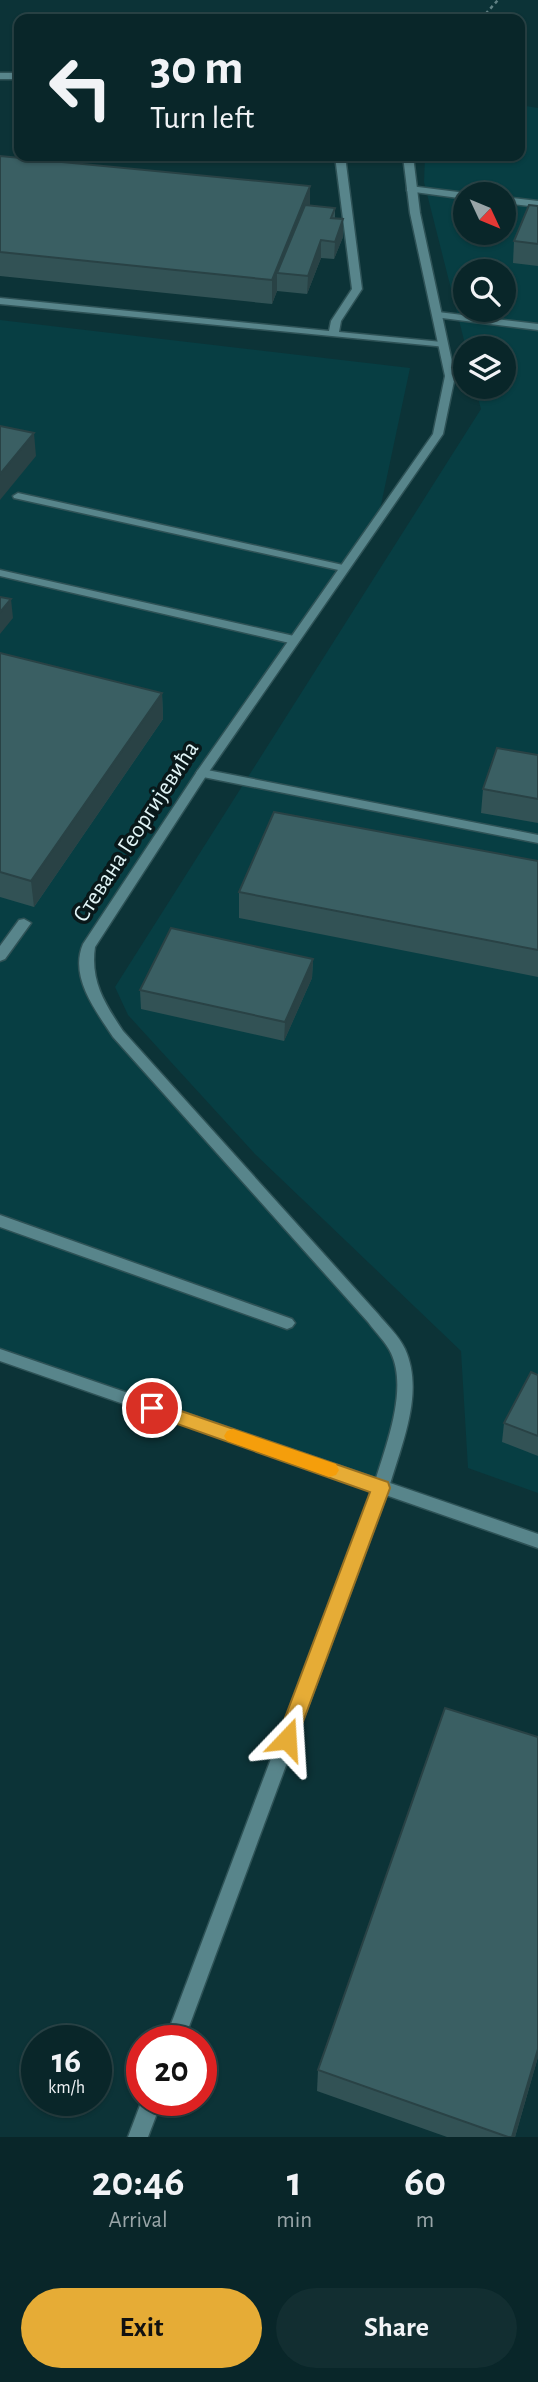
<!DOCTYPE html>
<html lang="en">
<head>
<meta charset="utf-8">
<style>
	:root { --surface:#092629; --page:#122e31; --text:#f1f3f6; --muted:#99a5a8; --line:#294346; --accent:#e6ac36 }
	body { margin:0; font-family:"Alegreya Sans",sans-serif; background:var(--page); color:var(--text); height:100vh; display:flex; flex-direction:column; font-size:26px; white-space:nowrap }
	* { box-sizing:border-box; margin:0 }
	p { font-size:23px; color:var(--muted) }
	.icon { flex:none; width:38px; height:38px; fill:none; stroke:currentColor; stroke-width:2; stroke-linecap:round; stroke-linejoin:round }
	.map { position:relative; height:2137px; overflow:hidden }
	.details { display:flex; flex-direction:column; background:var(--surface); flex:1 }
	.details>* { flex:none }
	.guide { position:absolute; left:14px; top:14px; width:511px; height:147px; border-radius:14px; box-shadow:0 2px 5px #0004,0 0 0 2px var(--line); background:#092629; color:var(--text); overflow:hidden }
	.needle { width:46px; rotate:134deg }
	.controls { position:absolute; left:453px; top:182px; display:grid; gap:14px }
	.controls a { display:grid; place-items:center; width:63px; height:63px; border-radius:50%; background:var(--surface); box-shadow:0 2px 5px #0004,0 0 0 2px var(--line); font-size:35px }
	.speed { position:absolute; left:21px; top:2025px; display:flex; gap:14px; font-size:35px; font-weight:700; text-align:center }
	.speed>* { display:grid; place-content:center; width:91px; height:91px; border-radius:50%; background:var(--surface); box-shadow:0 2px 5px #0004,0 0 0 2px var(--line); line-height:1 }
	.speed small { font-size:18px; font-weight:400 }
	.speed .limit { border:10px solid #d22; background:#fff; color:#111 }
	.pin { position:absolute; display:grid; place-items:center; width:60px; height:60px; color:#fff; margin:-30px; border:4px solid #fff; border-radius:50%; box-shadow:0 2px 7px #0007 }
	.me { position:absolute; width:77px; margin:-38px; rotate:20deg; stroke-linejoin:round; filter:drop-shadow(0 0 5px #0008) }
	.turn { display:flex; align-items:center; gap:24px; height:147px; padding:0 21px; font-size:32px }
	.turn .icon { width:91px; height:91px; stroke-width:2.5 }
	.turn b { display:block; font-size:49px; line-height:60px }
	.eta { display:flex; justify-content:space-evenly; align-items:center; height:119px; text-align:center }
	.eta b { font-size:42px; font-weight:600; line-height:49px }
	.action { display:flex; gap:14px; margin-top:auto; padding:14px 21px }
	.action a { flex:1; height:80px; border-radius:42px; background:var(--accent); color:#111; font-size:28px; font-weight:600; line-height:80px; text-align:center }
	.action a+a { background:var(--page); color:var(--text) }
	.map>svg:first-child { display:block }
	.built { fill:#073e43; fill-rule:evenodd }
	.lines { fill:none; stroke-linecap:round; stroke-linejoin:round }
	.service-casing { stroke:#2e5256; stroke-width:3 }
	.minor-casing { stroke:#2e5256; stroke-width:3 }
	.tertiary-casing { stroke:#2e5256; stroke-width:3 }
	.path { stroke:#618184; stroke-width:2.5; stroke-dasharray:3.5 3.5; stroke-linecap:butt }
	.service { fill:#58858b; fill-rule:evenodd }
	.minor { fill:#58858b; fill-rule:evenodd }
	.tertiary { fill:#58858b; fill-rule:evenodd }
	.wall { fill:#325255 }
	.shaded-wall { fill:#294245 }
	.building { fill:#3a5f63; stroke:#294245; stroke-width:2 }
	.route { fill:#e6ac36; stroke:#967023; stroke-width:2 }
	.slow { fill:#f59e0b }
	.labels { text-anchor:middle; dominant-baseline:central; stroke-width:7; stroke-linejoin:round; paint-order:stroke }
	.street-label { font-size:24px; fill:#e0f4f6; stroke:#09181a }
</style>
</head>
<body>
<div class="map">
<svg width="538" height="2137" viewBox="0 0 538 2137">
	<rect width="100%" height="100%" fill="#0c3337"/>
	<g class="built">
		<path d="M520,105L538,108V1493L468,1468L461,1351L255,1154L128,1015L115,987L481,409L475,387H504V348H466L424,182L425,156H520ZM466,194H504V233H466ZM466,271H504V310H466Z"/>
		<polygon points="0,320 410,368 378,519 202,773 85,963 118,1034 373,1318 404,1370 381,1488 0,1355"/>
	</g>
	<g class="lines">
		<g class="service-casing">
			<g id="service">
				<rect x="0" y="73" width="19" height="6"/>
				<polygon points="335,156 345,156 362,289 341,321 339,332 442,342 446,343 446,347 0,304 0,298 329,331 331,321 352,289"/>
				<polygon points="410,186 466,193 469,194 466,194 466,199 407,191 407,187"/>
				<polygon points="504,197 538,201 538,207 504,203"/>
				<polygon points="438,312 538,324 538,330 434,317 433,315"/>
				<polygon points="18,493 343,565 349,568 343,571 14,498 13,496"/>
				<polygon points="0,570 294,636 300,640 294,644 0,576"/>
				<polygon points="202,769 538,835 538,843 198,776 196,773 198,770"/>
				<polygon points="24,919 31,923 5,959 0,961 0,946 19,920"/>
				<polygon points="0,1215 292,1319 295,1323 292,1327 287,1329 0,1227"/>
				<polygon points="381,1481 387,1483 389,1488 184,2040 165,2040 373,1488 375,1483"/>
				<polygon points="142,2100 162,2100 148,2137 128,2137"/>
			</g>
		</g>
		<g class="minor-casing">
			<path id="minor" d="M403,156H413L420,213L455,376L443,434L206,776L95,947C90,981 105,1004 123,1031L378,1314C387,1325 399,1336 405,1349C425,1393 401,1445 389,1488L387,1493L381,1495L375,1493L373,1488C384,1450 409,1391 391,1353C386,1342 375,1332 368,1322L113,1037C96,1011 69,977 83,944L198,770L433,434L445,376L410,213Z"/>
		</g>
		<g class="tertiary-casing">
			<polygon id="tertiary" points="0,1349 538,1534 538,1548 0,1361"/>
		</g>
		<polyline class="path" points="481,19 498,0"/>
		<use href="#service" class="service"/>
		<use href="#minor" class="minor"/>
		<use href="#tertiary" class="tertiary"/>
	</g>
	<g class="wall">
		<polygon points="0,156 310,205 335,208 335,218 343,219 343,237 334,259 321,258 307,294 277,291 272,304 0,276"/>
		<polygon points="538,206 538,266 513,263 514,241"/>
		<polygon points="0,653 162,693 163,719 34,907 0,897"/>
		<polygon points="538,755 538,823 481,813 483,789"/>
		<polygon points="538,861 538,977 239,918 239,892"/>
		<polygon points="313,959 312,978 284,1041 141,1009 140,990"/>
		<polygon points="538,1375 538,1456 502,1442 504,1423"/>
		<polygon points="538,1737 538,2057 515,2137 447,2137 317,2091 318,2070"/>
	</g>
	<g class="shaded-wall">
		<polygon points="310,186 310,209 277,273 277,291 272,304 272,280"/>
		<polygon points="343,219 343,237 334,259 335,242"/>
		<polygon points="321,240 321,258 307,294 308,276"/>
		<polygon points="34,433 36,456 0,500 0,474"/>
		<polygon points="11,599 13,618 0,634 0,612"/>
		<polygon points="162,693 163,719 34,907 31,881"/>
		<polygon points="313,959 312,978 284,1041 285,1022"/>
		<polygon points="538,2049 538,2057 515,2137 512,2137"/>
	</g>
	<g class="building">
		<polygon points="0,156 310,186 272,280 0,252"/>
		<polygon points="305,205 335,208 331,218 343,219 335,242 321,240 308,276 277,273"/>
		<polygon points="529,205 538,206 538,244 514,241"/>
		<polygon points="0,426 34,433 0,474"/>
		<polygon points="0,597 11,599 0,612"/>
		<polygon points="0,653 162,693 31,881 0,872"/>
		<polygon points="497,748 538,755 538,799 483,789"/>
		<polygon points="274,812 538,861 538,950 239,892"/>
		<polygon points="171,928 313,959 285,1022 140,990"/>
		<polygon points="531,1372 538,1375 538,1436 504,1423"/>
		<polygon points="445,1708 538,1737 538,2049 512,2137 508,2137 318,2070"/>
	</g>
	<polygon class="route" points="152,1401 388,1482 390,1488 294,1746 287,1748 280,1746 277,1739 370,1492 146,1413 143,1408 146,1403"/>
	<polygon class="slow" points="233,1429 336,1464 339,1470 336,1475 329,1477 227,1441 224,1436 227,1431"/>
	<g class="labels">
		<g class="street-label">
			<text transform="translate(136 832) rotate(-57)">Стевана Георгијевића</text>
		</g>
	</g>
</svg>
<div class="controls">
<a><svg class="needle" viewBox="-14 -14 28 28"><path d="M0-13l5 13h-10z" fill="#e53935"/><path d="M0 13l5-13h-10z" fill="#99a5a8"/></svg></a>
<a><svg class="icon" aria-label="search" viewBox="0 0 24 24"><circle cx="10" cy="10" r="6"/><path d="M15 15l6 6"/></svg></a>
<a><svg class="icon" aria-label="layers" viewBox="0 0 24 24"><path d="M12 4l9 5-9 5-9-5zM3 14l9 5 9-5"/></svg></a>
</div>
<div class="speed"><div>16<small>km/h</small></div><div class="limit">20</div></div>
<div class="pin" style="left:152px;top:1408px;background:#d93025"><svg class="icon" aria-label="arrive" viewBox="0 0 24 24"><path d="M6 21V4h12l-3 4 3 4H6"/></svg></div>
<svg class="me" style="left:287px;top:1739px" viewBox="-20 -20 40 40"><path d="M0-17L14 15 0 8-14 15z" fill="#e6ac36" stroke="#fff" stroke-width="4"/></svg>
<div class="guide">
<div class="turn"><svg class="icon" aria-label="left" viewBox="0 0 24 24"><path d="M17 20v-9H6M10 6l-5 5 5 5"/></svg><div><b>30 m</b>Turn left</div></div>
</div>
</div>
<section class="details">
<div class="eta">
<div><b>20:46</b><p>Arrival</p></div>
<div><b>1</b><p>min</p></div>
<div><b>60</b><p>m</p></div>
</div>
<div class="action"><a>Exit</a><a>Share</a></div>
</section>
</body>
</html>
